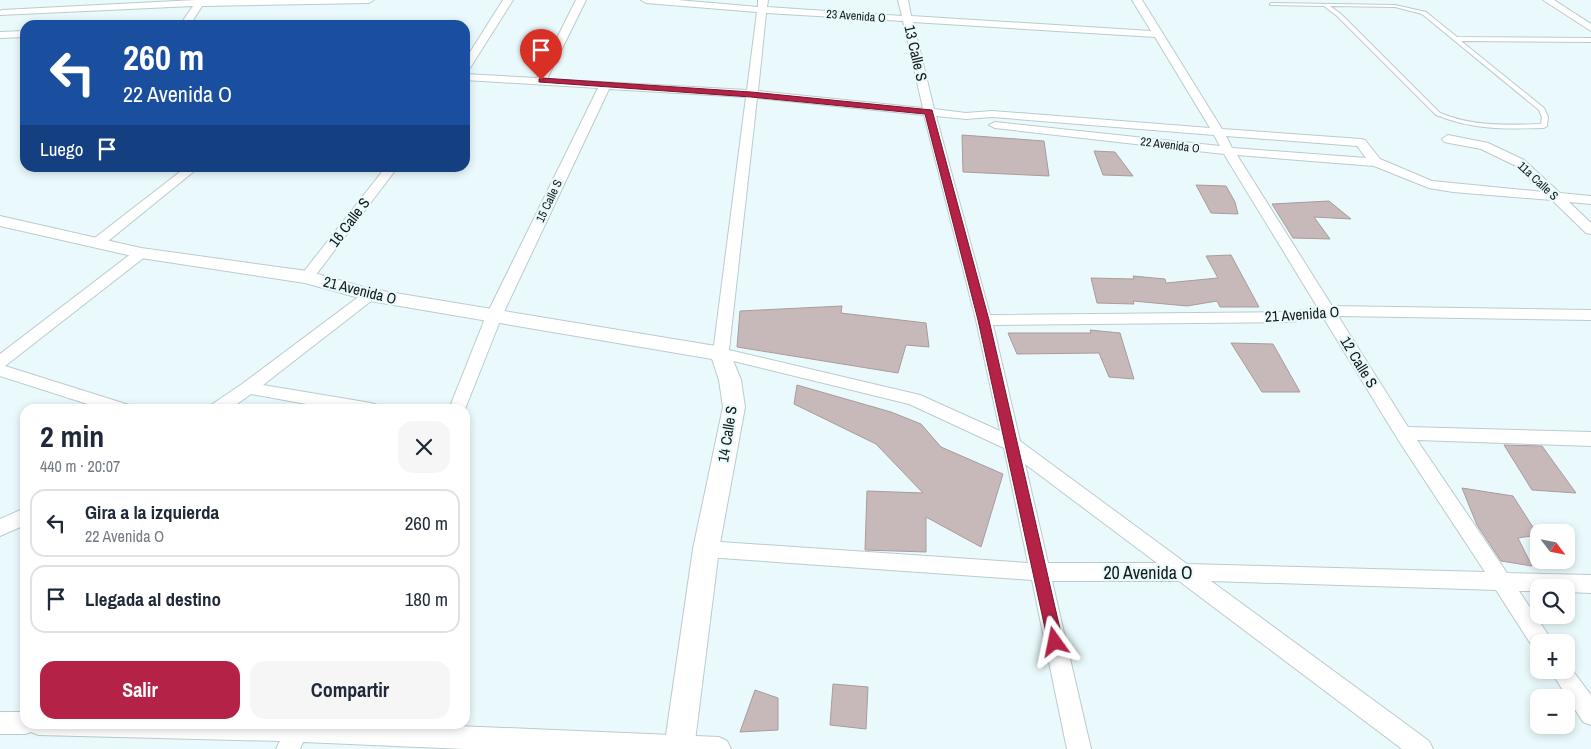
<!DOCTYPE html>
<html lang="es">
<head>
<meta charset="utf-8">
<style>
	:root { --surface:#fff; --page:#f6f6f7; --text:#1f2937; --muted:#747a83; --line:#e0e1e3; --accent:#b42247 }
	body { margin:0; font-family:"Archivo Narrow",sans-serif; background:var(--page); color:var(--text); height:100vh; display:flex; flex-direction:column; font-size:19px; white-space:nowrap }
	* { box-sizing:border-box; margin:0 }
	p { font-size:16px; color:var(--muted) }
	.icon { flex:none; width:28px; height:28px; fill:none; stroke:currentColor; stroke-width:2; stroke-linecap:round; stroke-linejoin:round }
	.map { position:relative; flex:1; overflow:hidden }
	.details { position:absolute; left:20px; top:404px; width:450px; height:325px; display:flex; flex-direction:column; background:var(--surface); border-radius:15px; box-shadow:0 2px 8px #0003 }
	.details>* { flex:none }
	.banner { position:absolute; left:20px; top:20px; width:450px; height:152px; border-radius:15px; box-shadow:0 2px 8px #0003; background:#1a4fa0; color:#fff; overflow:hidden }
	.needle { width:32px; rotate:122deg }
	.tools { position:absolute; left:1530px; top:524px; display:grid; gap:10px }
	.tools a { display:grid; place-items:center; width:45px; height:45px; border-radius:10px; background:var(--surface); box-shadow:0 2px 8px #0003; font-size:25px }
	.pin { position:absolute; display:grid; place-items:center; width:42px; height:42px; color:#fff; margin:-51px -21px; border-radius:50% 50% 50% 0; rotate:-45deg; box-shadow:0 0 5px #0007 }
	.pin .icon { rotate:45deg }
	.me { position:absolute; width:55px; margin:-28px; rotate:348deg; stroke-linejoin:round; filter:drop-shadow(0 0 4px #0008) }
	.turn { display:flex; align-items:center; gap:18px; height:105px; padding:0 20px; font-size:22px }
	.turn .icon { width:65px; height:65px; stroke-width:2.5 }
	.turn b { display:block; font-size:35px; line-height:42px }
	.then { display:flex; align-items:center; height:48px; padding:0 20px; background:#0003; gap:10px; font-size:19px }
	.round { display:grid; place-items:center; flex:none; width:52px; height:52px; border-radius:15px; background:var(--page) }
	.headline { display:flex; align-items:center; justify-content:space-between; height:85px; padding:0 20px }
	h1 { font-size:30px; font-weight:700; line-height:38px }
	.primary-button { display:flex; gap:10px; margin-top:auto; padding:10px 20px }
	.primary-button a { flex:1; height:58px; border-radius:15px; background:var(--accent); color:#fff; font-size:20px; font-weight:700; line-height:58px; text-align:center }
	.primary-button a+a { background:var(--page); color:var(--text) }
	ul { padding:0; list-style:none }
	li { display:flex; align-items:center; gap:15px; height:68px; margin:0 10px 8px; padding:0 10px; border:2px solid var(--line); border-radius:15px }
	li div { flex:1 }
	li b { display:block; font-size:19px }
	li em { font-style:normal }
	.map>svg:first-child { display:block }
	.building { fill:#c7b8b9; stroke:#aa9b9c }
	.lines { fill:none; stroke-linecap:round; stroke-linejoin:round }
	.service-casing { stroke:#bbcbcd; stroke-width:2 }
	.minor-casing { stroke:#bbcbcd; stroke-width:2 }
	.tertiary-casing { stroke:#bbcbcd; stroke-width:2 }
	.service { fill:#fff; fill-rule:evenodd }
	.minor { fill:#fff; fill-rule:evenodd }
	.tertiary { fill:#fff; fill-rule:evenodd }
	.route { fill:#b42247; stroke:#75162e }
	.labels { text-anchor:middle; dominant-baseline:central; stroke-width:4.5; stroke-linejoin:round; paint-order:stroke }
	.far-street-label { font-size:12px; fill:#131819; stroke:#eafafc }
	.street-label { font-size:15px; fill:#131819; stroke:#eafafc }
	.near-street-label { font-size:18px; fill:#131819; stroke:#eafafc }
</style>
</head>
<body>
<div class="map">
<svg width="1591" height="749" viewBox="0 0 1591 749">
	<rect width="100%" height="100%" fill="#eafafc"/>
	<g class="building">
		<polygon points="962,135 1044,141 1049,176 963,172"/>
		<polygon points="1094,151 1115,152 1133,176 1103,175"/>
		<polygon points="1196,185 1226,186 1235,202 1238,214 1211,213"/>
		<polygon points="1329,201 1351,219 1314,217 1330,239 1293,238 1272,204"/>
		<polygon points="1231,255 1259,307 1220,307 1217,301 1187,306 1133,301 1134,304 1097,303 1091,278 1134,279 1133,276 1165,279 1166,283 1218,278 1206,256"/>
		<polygon points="842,306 841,313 926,323 929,347 906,345 898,373 737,347 740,311"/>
		<polygon points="1090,330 1120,333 1134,379 1109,377 1099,353 1017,354 1008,333 1091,333"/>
		<polygon points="1231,343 1273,344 1300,392 1262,392"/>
		<polygon points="797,385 891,412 921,424 941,447 1003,474 981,547 926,517 926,552 865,550 867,491 923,493 876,444 794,404"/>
		<polygon points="1504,445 1542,446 1576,493 1532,490"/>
		<polygon points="1462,488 1513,496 1538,535 1518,538 1532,566 1501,561 1477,525"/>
		<polygon points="833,684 868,687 866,729 830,725"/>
		<polygon points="755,690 778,698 778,730 740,732"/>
	</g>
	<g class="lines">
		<g class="service-casing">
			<path id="service" d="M1272,3L1395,5L1426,12L1457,37L1591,38V42L1461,41L1544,108L1548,117L1547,126L1544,128C1505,129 1473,130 1436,115L1337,16L1324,6L1270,5V4ZM1330,6L1395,7L1422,14L1539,110L1542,117L1541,124C1505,125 1475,127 1440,113L1341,14Z"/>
		</g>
		<g class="minor-casing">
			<g id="minor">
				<polygon points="195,0 374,0 369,3 202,6 190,25 180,25 193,6 0,15 0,11 2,10"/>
				<polygon points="503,0 513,0 470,68 465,71 465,60"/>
				<path d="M576,0H586L547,79L747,90L757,12L646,3L641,0H678L758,7V0H768L767,7L902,16L898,0H908L911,16L1151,31L1132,0H1142L1222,129L1361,139L1365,140L1380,159L1432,181L1543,192L1516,166L1481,149L1444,142L1442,139L1448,135L1488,143L1524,160L1560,193L1591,196V204L1569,202L1591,223V234L1586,233L1552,200L1453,192L1429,188L1374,166L1237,155L1332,306L1591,310V320L1338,316L1408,427L1591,432V446L1417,440L1507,573L1591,575V593L1566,592V588H1539V591H1519L1553,642H1539V650L1534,649L1496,590L1211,581L1429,741L1433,749H1402L1179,581H1052L1091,749H1067L1032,580L706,557L699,555L696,549L699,543L706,541L1028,563L1004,448L909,404L721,358L715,357L713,353L746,97L609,89L502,316L465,409H449L486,316L598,88L465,80V74L537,78ZM766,13L903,21L923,108L758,91ZM913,22L1155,37L1210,128L992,111L966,113L934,109ZM757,98L924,115L976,320L1000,431L920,395L729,350ZM936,116L966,119L992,117L1214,135L1220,146L995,122L989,125L995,128L1224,154L1318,308L1291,312L990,315ZM1226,136L1357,146L1366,158L1232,148ZM1323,317L1397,438L1485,572L1187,564L1020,441L993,325L1291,322ZM1025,464L1157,563H1048Z"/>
				<polygon points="1543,0 1554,0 1591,24 1591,31"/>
				<polygon points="25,31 25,37 0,38 0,32"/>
				<polygon points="185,168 198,168 102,246 92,246 90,243 92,240"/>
				<polygon points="385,168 397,168 312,280 302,280 300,277 302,274"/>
				<polygon points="141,249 148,253 146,256 5,366 129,405 131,409 103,409 0,376 0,354 136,250"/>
				<polygon points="370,290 375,292 377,295 375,298 263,385 371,403 377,405 379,409 334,409 251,394 230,409 209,409 211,405 242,384 365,292"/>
				<polygon points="25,508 25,525 0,536 0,519"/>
				<polygon points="1566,662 1591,695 1591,725 1583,722 1550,670 1566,670"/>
				<polygon points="0,712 25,712 25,724 410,724 719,737 727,741 731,749 465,749 303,742 300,749 276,749 280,741 39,735 31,732 25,734 0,734"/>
			</g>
		</g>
		<g class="tertiary-casing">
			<polygon id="tertiary" points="0,216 141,248 307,271 371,289 728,348 741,380 745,407 719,549 694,749 664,749 693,549 723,407 719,380 712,359 370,301 305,283 141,258 0,226"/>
		</g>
		<use href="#service" class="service"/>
		<use href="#minor" class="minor"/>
		<use href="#tertiary" class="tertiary"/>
	</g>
	<polygon class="route" points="541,78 751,92 932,110 989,320 1063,642 1060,647 1055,649 1050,647 1048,642 978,320 925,114 751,97 539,82 539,79"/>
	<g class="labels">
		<g class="far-street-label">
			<text transform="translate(856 16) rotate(4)">23 Avenida O</text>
			<text transform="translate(1170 145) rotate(7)">22 Avenida O</text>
			<text transform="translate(1538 181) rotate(43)">11a Calle S</text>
			<text transform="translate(549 201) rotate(-65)">15 Calle S</text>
		</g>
		<g class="street-label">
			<text transform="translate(916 53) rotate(77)">13 Calle S</text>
			<text transform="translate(349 222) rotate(-53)">16 Calle S</text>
			<text transform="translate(360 290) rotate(14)">21 Avenida O</text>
			<text transform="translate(1302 314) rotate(-4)">21 Avenida O</text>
			<text transform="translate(1359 362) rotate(59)">12 Calle S</text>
			<text transform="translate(727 434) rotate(-81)">14 Calle S</text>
		</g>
		<g class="near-street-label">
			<text x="1148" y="572">20 Avenida O</text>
		</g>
	</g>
</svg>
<div class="tools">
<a><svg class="needle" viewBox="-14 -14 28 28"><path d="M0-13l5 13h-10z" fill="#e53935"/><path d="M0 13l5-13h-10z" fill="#747a83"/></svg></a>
<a><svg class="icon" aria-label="search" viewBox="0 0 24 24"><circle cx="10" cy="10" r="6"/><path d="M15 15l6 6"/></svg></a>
<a>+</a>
<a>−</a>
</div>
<div class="pin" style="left:541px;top:80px;background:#d93025"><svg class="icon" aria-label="arrive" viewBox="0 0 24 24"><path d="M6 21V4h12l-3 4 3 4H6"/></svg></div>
<svg class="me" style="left:1055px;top:642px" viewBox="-20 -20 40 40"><path d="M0-17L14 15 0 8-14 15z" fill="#b42247" stroke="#fff" stroke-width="4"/></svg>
<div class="banner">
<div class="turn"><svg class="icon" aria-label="left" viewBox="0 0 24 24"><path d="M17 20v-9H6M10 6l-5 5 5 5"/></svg><div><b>260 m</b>22 Avenida O</div></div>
<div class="then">Luego<svg class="icon" aria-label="arrive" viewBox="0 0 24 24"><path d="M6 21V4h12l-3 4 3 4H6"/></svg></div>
</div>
<section class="details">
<div class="headline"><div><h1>2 min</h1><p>440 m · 20:07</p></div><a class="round"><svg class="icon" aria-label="close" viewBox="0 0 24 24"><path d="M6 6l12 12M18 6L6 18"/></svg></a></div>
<ul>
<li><svg class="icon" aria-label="left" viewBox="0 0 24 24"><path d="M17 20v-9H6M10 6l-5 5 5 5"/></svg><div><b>Gira a la izquierda</b><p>22 Avenida O</p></div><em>260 m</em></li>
<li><svg class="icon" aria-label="arrive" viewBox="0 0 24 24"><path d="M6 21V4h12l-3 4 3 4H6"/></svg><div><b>Llegada al destino</b></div><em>180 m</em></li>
</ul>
<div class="primary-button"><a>Salir</a><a>Compartir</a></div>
</section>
</div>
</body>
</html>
